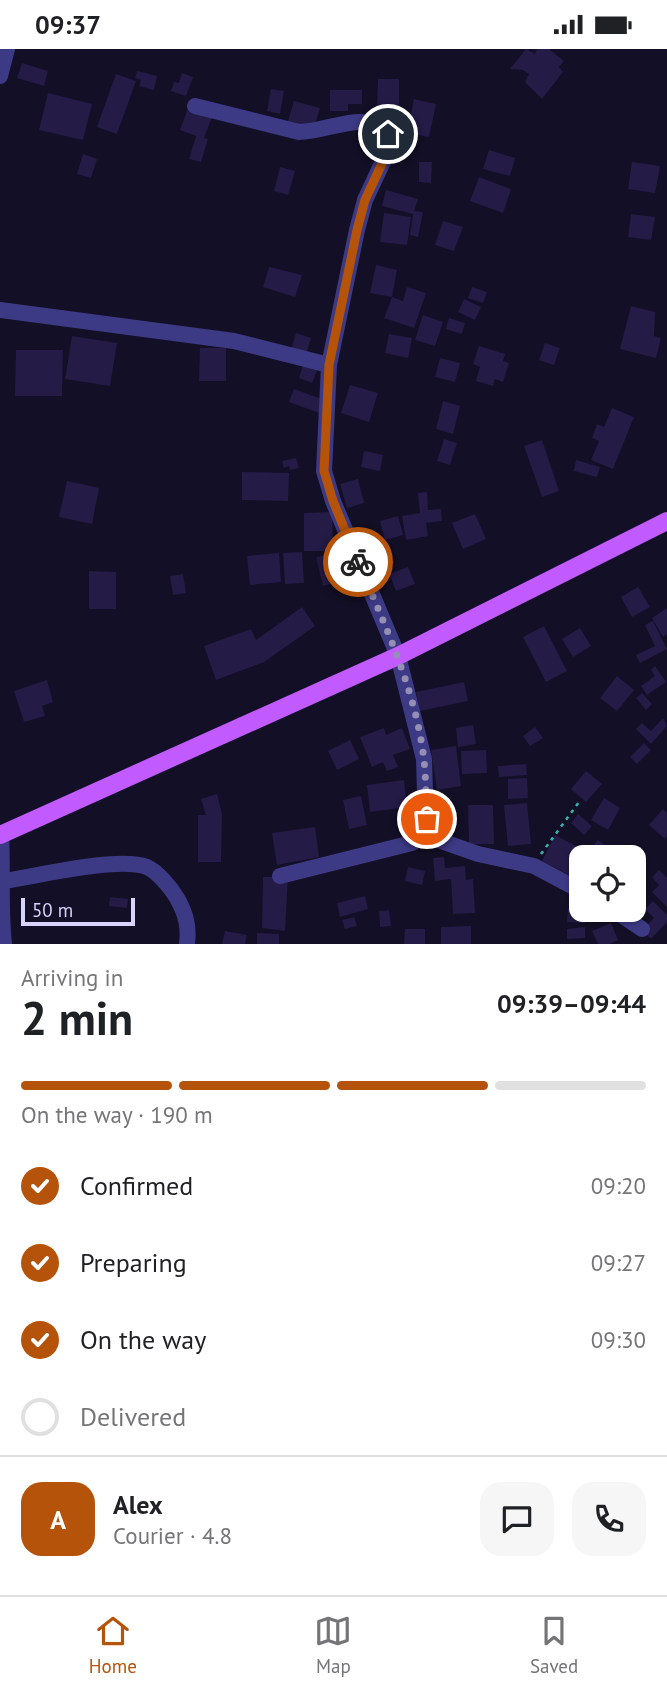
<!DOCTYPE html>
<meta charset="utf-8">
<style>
:root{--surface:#fff;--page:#f6f6f6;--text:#202124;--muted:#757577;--line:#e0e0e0;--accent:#b45309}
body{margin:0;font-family:"PT Sans",sans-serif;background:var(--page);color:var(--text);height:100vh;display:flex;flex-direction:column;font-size:26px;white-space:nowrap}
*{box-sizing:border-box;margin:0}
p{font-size:23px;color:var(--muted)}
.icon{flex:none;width:38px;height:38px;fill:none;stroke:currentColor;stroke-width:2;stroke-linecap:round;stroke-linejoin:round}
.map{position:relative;height:895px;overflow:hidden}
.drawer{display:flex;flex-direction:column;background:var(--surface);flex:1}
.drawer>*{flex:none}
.buttons{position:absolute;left:569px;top:796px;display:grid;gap:14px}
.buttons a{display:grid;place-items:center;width:77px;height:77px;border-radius:14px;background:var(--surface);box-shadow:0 2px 5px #0004;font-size:35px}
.scale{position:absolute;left:21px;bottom:18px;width:114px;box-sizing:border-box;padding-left:7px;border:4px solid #d9d4ff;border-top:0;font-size:19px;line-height:24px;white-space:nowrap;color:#d9d4ff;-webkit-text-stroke:5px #130f26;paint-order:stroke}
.pin{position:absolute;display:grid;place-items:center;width:60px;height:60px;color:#fff;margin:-30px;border:4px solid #fff;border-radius:50%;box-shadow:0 2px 7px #0007}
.courier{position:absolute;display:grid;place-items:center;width:70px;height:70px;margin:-35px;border:5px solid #b45309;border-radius:50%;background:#fff;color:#222;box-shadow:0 2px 9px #0007}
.summary em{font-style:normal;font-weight:800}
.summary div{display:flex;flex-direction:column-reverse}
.summary{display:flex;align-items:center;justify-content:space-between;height:119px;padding:0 21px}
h1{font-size:46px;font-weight:800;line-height:52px}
.bar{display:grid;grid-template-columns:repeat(4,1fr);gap:10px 7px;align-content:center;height:84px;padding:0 21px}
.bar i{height:9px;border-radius:5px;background:var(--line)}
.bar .on{background:var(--accent)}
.bar p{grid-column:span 4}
.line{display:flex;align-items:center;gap:18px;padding:0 21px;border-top:2px solid var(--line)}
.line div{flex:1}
.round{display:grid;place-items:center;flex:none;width:74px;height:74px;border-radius:21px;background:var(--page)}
ol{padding:0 21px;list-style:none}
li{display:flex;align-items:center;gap:21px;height:77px}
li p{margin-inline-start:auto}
li .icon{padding:7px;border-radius:50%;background:var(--accent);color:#fff;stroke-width:4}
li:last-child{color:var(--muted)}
li i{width:38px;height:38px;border:4px solid var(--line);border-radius:50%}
.status{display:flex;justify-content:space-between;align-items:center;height:49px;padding:0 35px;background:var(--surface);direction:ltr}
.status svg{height:19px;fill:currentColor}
.dock{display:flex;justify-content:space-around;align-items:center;height:98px;border-top:2px solid var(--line);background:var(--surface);font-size:19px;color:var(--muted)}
.dock a{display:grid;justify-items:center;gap:4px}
.dock .on{color:var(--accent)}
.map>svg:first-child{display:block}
</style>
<div class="status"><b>09:37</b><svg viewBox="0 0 49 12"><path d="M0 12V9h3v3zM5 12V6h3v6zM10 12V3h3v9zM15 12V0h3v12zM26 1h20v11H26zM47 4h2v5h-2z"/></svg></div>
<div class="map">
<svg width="667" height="895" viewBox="0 0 667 895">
<rect width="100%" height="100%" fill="#130f26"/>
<!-- building -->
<path fill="#241b47" d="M526 0 535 5 537 0H549L564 12 559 18 563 23 542 50 525 33 529 25 523 21 510 20Z
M22 14 48 22 44 37 17 29Z
M137 22 157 27 154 41 139 37 141 31 135 29Z
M182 24 193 28 186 47 171 42 174 33 179 34Z
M116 25 136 32 117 85 97 78Z
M378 30H399V57H377Z
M271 40 284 42 280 65 267 62Z
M330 41H362V55H348V62H330Z
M48 44 92 55 83 91 39 81Z
M414 50 436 55 429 88 407 84Z
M294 52 320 59 313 82 287 75Z
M188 59 212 68 204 89 208 90 201 113 189 110 196 87 180 81Z
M489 101 515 109 510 127 483 120Z
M83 105 97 110 91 129 77 125Z
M419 113H432L431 134 419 133Z
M632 113 660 117 655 144 628 140Z
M280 118 295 122 288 146 274 142Z
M479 128 511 140 503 164 470 152Z
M386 141 418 150 414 162 423 163 418 188 410 186 413 165 382 157Z
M384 164 411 168 407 196 380 193Z
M631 165 655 168 651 191 628 188Z
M443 172 463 178 454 202 435 196Z
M376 216 397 221 392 248 370 244Z
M269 218 302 226 295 248 263 238Z
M407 238 426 244 414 279 384 269 392 248 403 252Z
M472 238 487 243 483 254 468 249Z
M464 250 481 258 475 271 458 263Z
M631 257 655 263 654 287 661 289 656 309 620 300Z
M423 266 443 273 435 297 415 291Z
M449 269 465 274 462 285 446 280Z
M296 284 311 289 305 309 290 304Z
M389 285 412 289 408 309 385 304Z
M72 287 117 294 110 337 65 330Z
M545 294 560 299 554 316 539 311Z
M479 297 505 305 503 312 509 314 503 333 495 330 493 337 476 332 480 318 473 315Z
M200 299H226V332H199Z
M16 301H63L62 347H15Z
M440 309 460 314 455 333 435 328Z
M304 314 318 319 312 334 299 329Z
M350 336 378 344 369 373 341 364Z
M294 340 327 352 322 365 289 353Z
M443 352 460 357 453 385 436 380Z
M612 359 634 368 613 420 591 411 599 392 592 389 597 375 604 378Z
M444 390 457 394 450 416 437 412Z
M542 391 559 442 542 448 524 397Z
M364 402 383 406 380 422 361 418Z
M296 409 299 419 290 421 289 417 284 419 282 412Z
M576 411 600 418 597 428 574 422Z
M242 423 289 424 288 452 242 451Z
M358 430 364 454 347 459 340 435Z
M67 432 99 439 92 475 59 468Z
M427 443 428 461 441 460 442 472 426 474 428 487 406 491 402 467 420 464 418 444Z
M332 463 333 502H304V464Z
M475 465 486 490 463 500 452 474Z
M398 467 403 486 385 491 380 472Z
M302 503 304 534 285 535 283 504Z
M340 503 344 519 350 518 352 530 323 537 316 508Z
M279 504 281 533 250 536 247 507Z
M408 518 415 535 396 542 389 525Z
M89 522 116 523V560H89Z
M183 525 186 544 173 546 170 527Z
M638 538 650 558 632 568 621 548Z
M302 558 315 577 264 613 216 631 204 597 251 580 256 591Z
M667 559V585L663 588 652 569Z
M653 572 667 600 640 614 636 606 655 597 645 576Z
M544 577 567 622 546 633 523 588Z
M580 579 591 597 573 608 562 590Z
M655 617 666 633 647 646 641 637 655 627 651 621Z
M617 627 634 641 617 662 600 649Z
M47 631 53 653 42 657 45 667 24 673 14 642Z
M464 633 468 652 420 662 416 643Z
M642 644 652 655 646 661 636 649Z
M663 669 667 677 651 695 636 680 642 674 651 682Z
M473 676 476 695 458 698 456 679Z
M535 678 543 689 530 697 523 687Z
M384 679 386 686 402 679 410 700 393 706 398 718 387 722 383 713 372 718 360 688Z
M350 691 359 710 337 721 328 702Z
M644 694 651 701 637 715 630 708Z
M456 697 461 737 437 741 431 701Z
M486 701 487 724 462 725 461 702Z
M526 715 527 726 499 728 498 717Z
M586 722 602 735 586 753 571 740Z
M527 729 528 749 508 750V730Z
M404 731 407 758 370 763 367 736Z
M217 745 222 765 221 813H198V766H206L201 750Z
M361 747 367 776 349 780 343 751Z
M604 749 620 759 608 781 591 771Z
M527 754 531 795 508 797 504 756Z
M468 756H493L494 795H469Z
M663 760 667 764V787L665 790 649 776Z
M578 765 592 777 584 786 571 774Z
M315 778 319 808 277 816 272 784Z
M555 786 582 800 569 826 542 812Z
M598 791 611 801 605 808H584Z
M627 797 638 808 634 812V808H616Z
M444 808 445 819 465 817 466 831 473 830 475 864 453 865 451 830 435 832 433 809Z
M408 818 425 822 422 836 405 832Z
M659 821 667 829V858L652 843 659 836 652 828Z
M263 828H288L285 882 262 879Z
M365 847 368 860 340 868 337 854Z
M110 848 128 850 127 859 109 857Z
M653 852 667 866V873L651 890 642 882 654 869 645 860Z
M568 859 586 861 585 874 567 873Z
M389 861 391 877 380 878 379 862Z
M354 868 357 877 345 880 342 871Z
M611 874 618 891 610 895H598L592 882Z
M471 877V895H441V878Z
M585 878V889L567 890V880Z
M405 880H425V895H404Z
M225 882 247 886 245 895H222Z
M257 884 279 885V895H257Z"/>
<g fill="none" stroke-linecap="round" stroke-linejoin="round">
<!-- path -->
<path stroke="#2fb8b0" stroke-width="2.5" stroke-dasharray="3.5 5" stroke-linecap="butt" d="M541 805 579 753"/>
<!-- minor -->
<path stroke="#3d3a85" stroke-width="16" d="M0 27 7 0
M195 57 299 83C330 83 364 59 388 85L386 106 365 151 357 181 329 316 324 422 333 452 398 607 424 710 426 779 424 786 412 794 280 827
M0 261 234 292 329 316
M1 786C3 822 0 859 4 895
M424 786 478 805 534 817 581 842
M4 832C38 827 118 807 147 818 158 823 171 839 177 849 186 865 189 877 187 895
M614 861 642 880"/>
<!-- major -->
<path stroke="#c25bff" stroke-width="18" d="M0 786 398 607 667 472"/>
</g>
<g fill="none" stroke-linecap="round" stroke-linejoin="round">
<!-- done -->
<path stroke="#948fb3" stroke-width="7" stroke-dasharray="0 12.6" d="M358 513C385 576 416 642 424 711 426 730 426 750 427 770"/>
<!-- route -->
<path stroke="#b45309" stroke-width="9" d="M358 513 333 452 324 422 329 316 357 181 365 151 386 106 388 85"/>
</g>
</svg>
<div class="buttons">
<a><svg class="icon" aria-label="locate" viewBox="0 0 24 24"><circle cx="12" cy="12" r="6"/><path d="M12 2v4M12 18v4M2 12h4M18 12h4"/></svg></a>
</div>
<div class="scale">50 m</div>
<div class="pin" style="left:427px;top:770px;background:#ea580c"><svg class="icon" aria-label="bag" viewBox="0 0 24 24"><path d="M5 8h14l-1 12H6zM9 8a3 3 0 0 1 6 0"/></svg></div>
<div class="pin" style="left:388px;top:85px;background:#1f2937"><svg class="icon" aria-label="home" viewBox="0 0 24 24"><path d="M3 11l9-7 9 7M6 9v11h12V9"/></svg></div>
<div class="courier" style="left:358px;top:513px"><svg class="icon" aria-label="bike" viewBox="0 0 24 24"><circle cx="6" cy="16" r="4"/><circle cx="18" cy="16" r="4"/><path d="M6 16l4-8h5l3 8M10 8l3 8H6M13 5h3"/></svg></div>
</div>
<section class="drawer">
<div class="summary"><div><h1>2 min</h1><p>Arriving in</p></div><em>09:39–09:44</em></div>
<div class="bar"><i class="on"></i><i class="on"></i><i class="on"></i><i></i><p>On the way · 190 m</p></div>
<ol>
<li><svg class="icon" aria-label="check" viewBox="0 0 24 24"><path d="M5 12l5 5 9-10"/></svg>Confirmed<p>09:20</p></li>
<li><svg class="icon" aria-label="check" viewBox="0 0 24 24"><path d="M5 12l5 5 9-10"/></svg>Preparing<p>09:27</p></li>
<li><svg class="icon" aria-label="check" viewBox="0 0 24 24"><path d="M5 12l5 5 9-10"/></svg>On the way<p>09:30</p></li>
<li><i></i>Delivered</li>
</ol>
<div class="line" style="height:126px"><b class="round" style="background:var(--accent);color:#fff">A</b><div><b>Alex</b><p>Courier · 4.8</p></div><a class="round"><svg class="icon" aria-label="chat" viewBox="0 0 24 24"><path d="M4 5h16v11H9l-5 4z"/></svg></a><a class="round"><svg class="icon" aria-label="phone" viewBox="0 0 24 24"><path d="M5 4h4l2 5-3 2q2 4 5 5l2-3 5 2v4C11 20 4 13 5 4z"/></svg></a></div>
</section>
<nav class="dock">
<a class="on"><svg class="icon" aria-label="home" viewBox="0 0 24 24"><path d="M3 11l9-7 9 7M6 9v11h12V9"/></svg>Home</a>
<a><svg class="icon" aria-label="map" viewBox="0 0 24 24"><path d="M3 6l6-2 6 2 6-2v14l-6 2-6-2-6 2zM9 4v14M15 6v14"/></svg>Map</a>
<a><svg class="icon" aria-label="saved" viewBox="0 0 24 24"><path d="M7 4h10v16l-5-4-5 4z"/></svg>Saved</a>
</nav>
